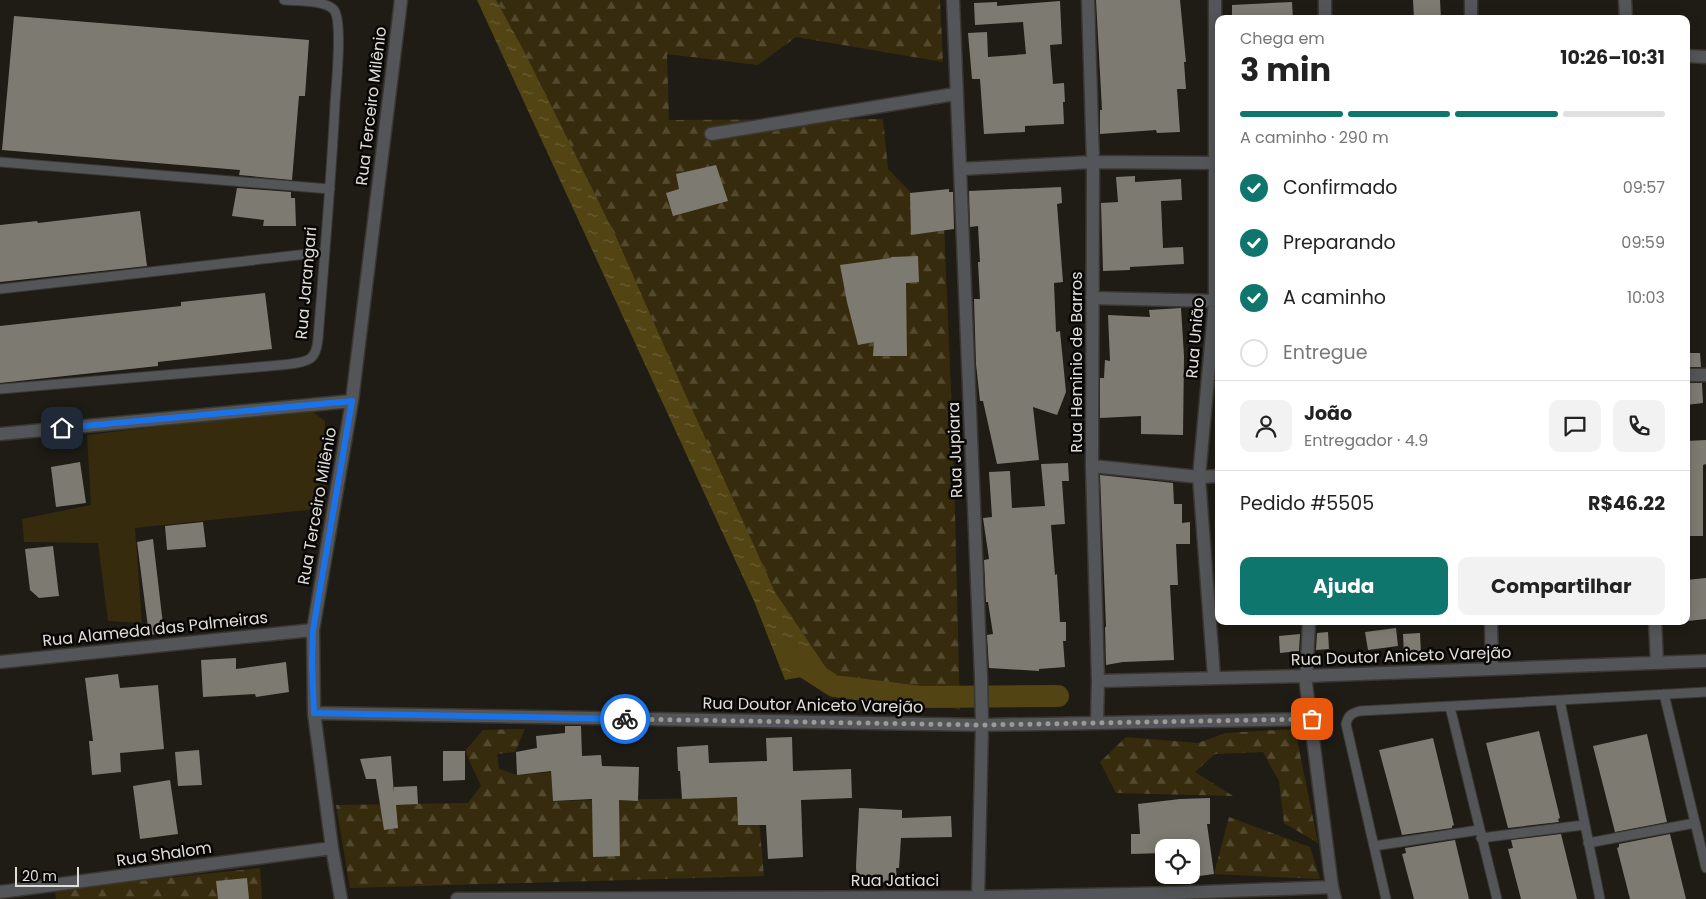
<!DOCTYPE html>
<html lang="pt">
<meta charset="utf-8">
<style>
:root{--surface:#fff;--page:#f2f2f2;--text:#222;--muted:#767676;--line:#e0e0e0;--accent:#0f766e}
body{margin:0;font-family:Poppins,sans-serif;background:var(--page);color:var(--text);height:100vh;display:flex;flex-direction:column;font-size:19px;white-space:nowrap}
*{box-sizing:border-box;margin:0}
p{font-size:16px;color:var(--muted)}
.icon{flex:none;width:28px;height:28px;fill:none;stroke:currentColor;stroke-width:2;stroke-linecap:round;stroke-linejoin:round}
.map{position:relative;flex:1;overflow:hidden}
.drawer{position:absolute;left:1215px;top:15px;width:475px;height:610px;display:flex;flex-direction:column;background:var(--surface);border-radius:10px;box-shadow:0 2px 12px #0003}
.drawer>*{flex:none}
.buttons{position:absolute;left:1155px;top:839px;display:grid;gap:10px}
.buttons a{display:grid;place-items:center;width:45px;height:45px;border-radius:10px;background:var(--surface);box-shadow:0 2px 12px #0003;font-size:25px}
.scale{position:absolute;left:15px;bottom:12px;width:64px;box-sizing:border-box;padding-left:5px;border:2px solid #e0ded9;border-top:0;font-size:14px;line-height:18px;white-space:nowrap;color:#e0ded9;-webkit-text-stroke:4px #080705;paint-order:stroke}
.pin{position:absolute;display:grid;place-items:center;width:42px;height:42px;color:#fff;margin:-21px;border-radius:10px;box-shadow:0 2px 8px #0006}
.courier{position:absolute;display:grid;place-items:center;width:50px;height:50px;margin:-25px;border:4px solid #1a73e8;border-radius:50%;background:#fff;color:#222;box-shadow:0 1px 6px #0007}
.summary em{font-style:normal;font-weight:700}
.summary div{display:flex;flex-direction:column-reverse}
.summary{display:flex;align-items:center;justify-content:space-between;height:85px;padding:0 25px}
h1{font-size:32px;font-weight:700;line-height:38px}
.bar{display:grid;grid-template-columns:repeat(4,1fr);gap:8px 5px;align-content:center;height:60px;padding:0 25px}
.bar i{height:6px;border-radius:4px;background:var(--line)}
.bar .selected{background:var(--accent)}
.bar p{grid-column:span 4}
.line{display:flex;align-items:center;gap:12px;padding:0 25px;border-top:1px solid var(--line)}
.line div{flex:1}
.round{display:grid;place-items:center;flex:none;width:52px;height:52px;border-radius:10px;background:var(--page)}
ol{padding:0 25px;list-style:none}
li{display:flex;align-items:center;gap:15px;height:55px}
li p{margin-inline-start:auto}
li .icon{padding:5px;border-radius:50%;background:var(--accent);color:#fff;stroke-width:4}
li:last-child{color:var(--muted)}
li i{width:28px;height:28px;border:2px solid var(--line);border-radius:50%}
.cta{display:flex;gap:10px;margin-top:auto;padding:10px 25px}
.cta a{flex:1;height:58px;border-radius:10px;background:var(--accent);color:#fff;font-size:20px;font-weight:700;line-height:58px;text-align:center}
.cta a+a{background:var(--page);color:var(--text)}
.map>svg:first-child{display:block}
</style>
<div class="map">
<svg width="1706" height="899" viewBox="0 0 1706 899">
<defs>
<pattern id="forest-firs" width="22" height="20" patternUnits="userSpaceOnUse" patternTransform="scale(1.25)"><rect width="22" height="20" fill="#362c0d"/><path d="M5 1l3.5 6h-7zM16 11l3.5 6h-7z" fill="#534a30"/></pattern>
<pattern id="water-ripples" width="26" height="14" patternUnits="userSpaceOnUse" patternTransform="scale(1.25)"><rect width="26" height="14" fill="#524413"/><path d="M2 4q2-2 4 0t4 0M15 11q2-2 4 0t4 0" fill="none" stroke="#6b5f35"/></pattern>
</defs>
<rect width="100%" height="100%" fill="#1e1c15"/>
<!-- grass -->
<path fill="#362c0d" d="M309 409 325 421 326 508 135 528 142 623 108 621 98 543 24 542 22 519 91 505 87 435Z"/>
<!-- forest -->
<path fill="url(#forest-firs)" d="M496 0H940L943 62 796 37 758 65 667 54 669 120 883 119 888 169 944 226 953 438 960 710 829 672 775 592 524 51Z
M525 729 515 752 497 754 499 769 517 775 551 772 553 801 757 797 764 876 350 888 336 805 468 803 481 786 465 751 483 730Z
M1295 729 1318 843 1284 823 1279 781 1263 752 1215 754 1195 772 1233 796 1116 793 1100 762 1126 737 1198 743 1225 733Z
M1229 817 1310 847 1320 879 1214 874Z
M260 868 262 899H56L55 890Z"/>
<!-- water -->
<path fill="url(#water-ripples)" d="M477 0H496L524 51 617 239 683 389 775 592 829 672 785 680 754 601Z"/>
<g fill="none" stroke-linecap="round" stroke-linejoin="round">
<!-- canal -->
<path stroke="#524413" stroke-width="22" d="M792 657 795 661 834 686 920 697 1058 696"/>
</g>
<!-- building -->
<path fill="#7d7b71" d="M1096 0H1180L1186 62H1184L1186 89H1177L1180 132 1157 133 1156 130 1100 134V110H1102Z
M1413 0H1440L1441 19H1414Z
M1060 1 1062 44 1050 45 1053 84 1064 83 1065 102H1063L1064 124 1025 126V132L984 134 980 79H972L968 33 987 32 988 57 1026 54 1023 22 975 25 974 3 997 2V6Z
M1292 2 1293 19H1232V5Z
M14 16 309 40 305 96H299L292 180 239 175 240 170 2 150Z
M716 165 728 201 673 216 666 193 679 189 676 174Z
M1135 176V182L1181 179 1182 200 1161 201 1163 248 1183 247 1184 264 1130 267V270L1103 271 1101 203 1118 202 1116 177Z
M1061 187 1062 203 1057 204 1063 282 1054 283 1056 332 1060 331 1066 392 1057 415 1033 407 1039 460 997 464 983 401H980L976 364 974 299H980L978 262H980L978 226 970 227 969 191Z
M237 188 291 192V198H295L296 226H263L264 220 232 216Z
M949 189V192H953L954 229 911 235 910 193Z
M140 211 147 266 0 282V225L37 221 38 223Z
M918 256 919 282 906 283 907 356H873L874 342 858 345 847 302 840 265 891 258V257Z
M265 293 272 349 158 362V366L0 383V326L181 306V302Z
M1181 308 1184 356 1183 435 1141 434V416L1100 418V378H1104L1105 360 1110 361 1108 315 1150 317 1149 310Z
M1686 353H1700L1701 367H1686Z
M1686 383H1702L1703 403 1686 405Z
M1706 440V464L1703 465V536H1686V441Z
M80 462 86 503 56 507 51 467Z
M1068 463 1069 481H1062L1065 524 1051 525 1055 575 1057 574 1060 622H1066V641H1063L1065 667 1039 669V671L989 668 987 635 993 634 988 602H986L984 560 989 559 983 518 992 517 989 472 1010 471 1012 508 1045 506 1041 464Z
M1100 475 1173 483 1174 504H1182V523L1190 522V544H1176L1178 585H1170L1174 660 1123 662 1106 665 1105 627H1106Z
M203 522 206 547 167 550 165 526Z
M153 539 164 633 149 635 137 542Z
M53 546 59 596 39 598 30 590 25 549Z
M1706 578V619L1688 621 1686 580Z
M1396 628 1398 646 1368 650 1365 632Z
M1328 632 1329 649 1316 650 1317 633Z
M1420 633 1421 654 1404 655 1403 634Z
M1300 634 1299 651 1280 653 1279 636Z
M236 658V669L286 662 289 692 256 697 255 694 203 697 201 660Z
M118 674 120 688 158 685 164 749 120 753 121 772 92 775 89 741H93L85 678Z
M565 726H581L582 756 601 755 602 766 639 767 638 801 619 800 620 856 593 857 592 799 553 801 551 771 517 775 516 752 537 748 536 736 565 733Z
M1539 731 1560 818 1558 819 1559 822 1508 828 1486 743Z
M1647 734 1667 822 1615 832 1593 746Z
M792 737 793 771 851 769 852 798 801 800 803 857 768 859 766 825H738L737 797 682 799 680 771H678L677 747 708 745 709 763 767 761 766 738Z
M1433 738 1454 825 1452 826V828L1402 835 1379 750Z
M199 750 202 785 178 786 175 752Z
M443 751H465V780L443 781Z
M391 756 394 793V787L417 786 418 804 396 805 398 828 384 830 376 779H366L360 759Z
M170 780 178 834 140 839 133 786Z
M1210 798V824H1207L1214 874 1170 880 1169 875H1191V848H1164V853L1131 854V834H1140L1138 804 1180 799Z
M859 808 902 810V818L951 816 952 837 901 838 899 868H896L897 882 857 883 856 866Z
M1561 834 1577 899H1521L1508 849 1513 848 1511 840Z
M1670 834 1686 899H1630L1617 848 1619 847V844Z
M1455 840 1469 899H1414L1402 854 1406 853 1405 848Z
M247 878 249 899H218L216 881Z"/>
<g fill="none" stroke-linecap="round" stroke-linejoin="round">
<defs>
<path id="lane" d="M0 162 330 189
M0 289 325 252
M0 389 270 366C280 365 306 364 312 357 317 352 317 345 318 339 324 261 331 183 335 104 336 87 343 22 334 10 325 0 298 1 284 0
M1664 694 1706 868
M1560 701 1600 899
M1450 707 1497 899
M1481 838 1584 825
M1588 843 1695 823
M1374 846 1479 830
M1386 899 1346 724C1348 715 1352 713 1360 711L1706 692"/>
<path id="street" d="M953 0 981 677 982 725 978 899
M1088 0 1093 162 1092 466 1098 681 1097 723
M1471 0V19
M1625 0 1626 19
M1325 19V0
M1686 56 1706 57
M711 134 955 94
M960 169 1093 162 1219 163
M1092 298 1219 301
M1686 375H1706
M0 434 352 401
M1092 466 1199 477 1219 476
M1309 621 1306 684 1332 887 1335 899
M1491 621 1492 669
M1655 621 1657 663
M0 662 313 630
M1214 677 1199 477 1215 301V0
M1098 681 1306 676 1706 661
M314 713 982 725 1312 719
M0 892 332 848
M341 899 332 848 314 713 313 630 352 401 401 0
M457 899 978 897 1177 893 1332 887"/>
</defs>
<!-- lane casing -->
<use href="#lane" stroke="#393730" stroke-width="11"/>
<!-- street casing -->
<use href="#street" stroke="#393730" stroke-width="15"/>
<!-- lane -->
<use href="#lane" stroke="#535558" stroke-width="9"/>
<!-- street -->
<use href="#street" stroke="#535558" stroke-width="12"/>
</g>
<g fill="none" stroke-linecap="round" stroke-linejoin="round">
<!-- done -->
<path stroke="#9c9a94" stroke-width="5" stroke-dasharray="0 9" d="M625 719 982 725 1312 719"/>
<!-- route -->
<path stroke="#1a73e8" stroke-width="6" d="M62 428 352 401 313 630 312 662 314 713 625 719"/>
</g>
<g text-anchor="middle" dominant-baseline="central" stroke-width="5" stroke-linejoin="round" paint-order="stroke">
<!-- street labels -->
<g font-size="16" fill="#e0ded9" stroke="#080705">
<text transform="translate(371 106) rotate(-83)">Rua Terceiro Milênio</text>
<text transform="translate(306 283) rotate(-85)">Rua Jarangari</text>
<text transform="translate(1195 338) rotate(-85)">Rua União</text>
<text transform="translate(1076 362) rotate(-90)">Rua Heminio de Barros</text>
<text transform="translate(955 450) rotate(-92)">Rua Jupiara</text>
<text transform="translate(317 506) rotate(-80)">Rua Terceiro Milênio</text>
<text transform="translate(155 629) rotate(-6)">Rua Alameda das Palmeiras</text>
<text transform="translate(1401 656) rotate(-2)">Rua Doutor Aniceto Varejão</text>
<text transform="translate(813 705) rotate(1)">Rua Doutor Aniceto Varejão</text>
<text transform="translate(164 854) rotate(-8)">Rua Shalom</text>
<text x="895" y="880">Rua Jatiaci</text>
</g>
</g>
</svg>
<div class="buttons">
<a><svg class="icon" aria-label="locate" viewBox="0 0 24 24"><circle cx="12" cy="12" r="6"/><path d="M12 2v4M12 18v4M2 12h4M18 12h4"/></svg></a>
</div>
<div class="scale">20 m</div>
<div class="pin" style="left:1312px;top:719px;background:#ea580c"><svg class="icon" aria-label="bag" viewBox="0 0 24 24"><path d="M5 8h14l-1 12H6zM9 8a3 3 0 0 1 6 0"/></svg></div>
<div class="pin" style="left:62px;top:428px;background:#1f2937"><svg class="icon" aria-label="home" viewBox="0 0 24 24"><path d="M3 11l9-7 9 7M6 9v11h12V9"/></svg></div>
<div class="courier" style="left:625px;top:719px"><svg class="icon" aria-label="bike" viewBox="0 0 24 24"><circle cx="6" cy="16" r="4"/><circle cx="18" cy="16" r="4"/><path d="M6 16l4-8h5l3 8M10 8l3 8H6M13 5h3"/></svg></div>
<section class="drawer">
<div class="summary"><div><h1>3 min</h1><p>Chega em</p></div><em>10:26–10:31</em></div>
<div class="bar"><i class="selected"></i><i class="selected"></i><i class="selected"></i><i></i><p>A caminho · 290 m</p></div>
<ol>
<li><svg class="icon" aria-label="check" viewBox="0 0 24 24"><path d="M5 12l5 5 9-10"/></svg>Confirmado<p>09:57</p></li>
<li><svg class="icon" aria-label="check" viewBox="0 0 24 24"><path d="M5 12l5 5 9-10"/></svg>Preparando<p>09:59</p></li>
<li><svg class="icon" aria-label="check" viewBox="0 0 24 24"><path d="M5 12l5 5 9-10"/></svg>A caminho<p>10:03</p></li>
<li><i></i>Entregue</li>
</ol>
<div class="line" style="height:90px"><a class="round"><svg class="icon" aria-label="person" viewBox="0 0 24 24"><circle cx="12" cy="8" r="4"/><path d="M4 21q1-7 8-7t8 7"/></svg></a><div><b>João</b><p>Entregador · 4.9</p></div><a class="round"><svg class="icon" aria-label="chat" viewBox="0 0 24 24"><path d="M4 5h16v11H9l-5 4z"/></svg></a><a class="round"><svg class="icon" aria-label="phone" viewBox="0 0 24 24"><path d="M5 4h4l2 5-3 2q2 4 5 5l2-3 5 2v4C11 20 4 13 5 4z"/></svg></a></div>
<div class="line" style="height:65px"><div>Pedido #5505</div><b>R$46.22</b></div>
<div class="cta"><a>Ajuda</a><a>Compartilhar</a></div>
</section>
</div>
